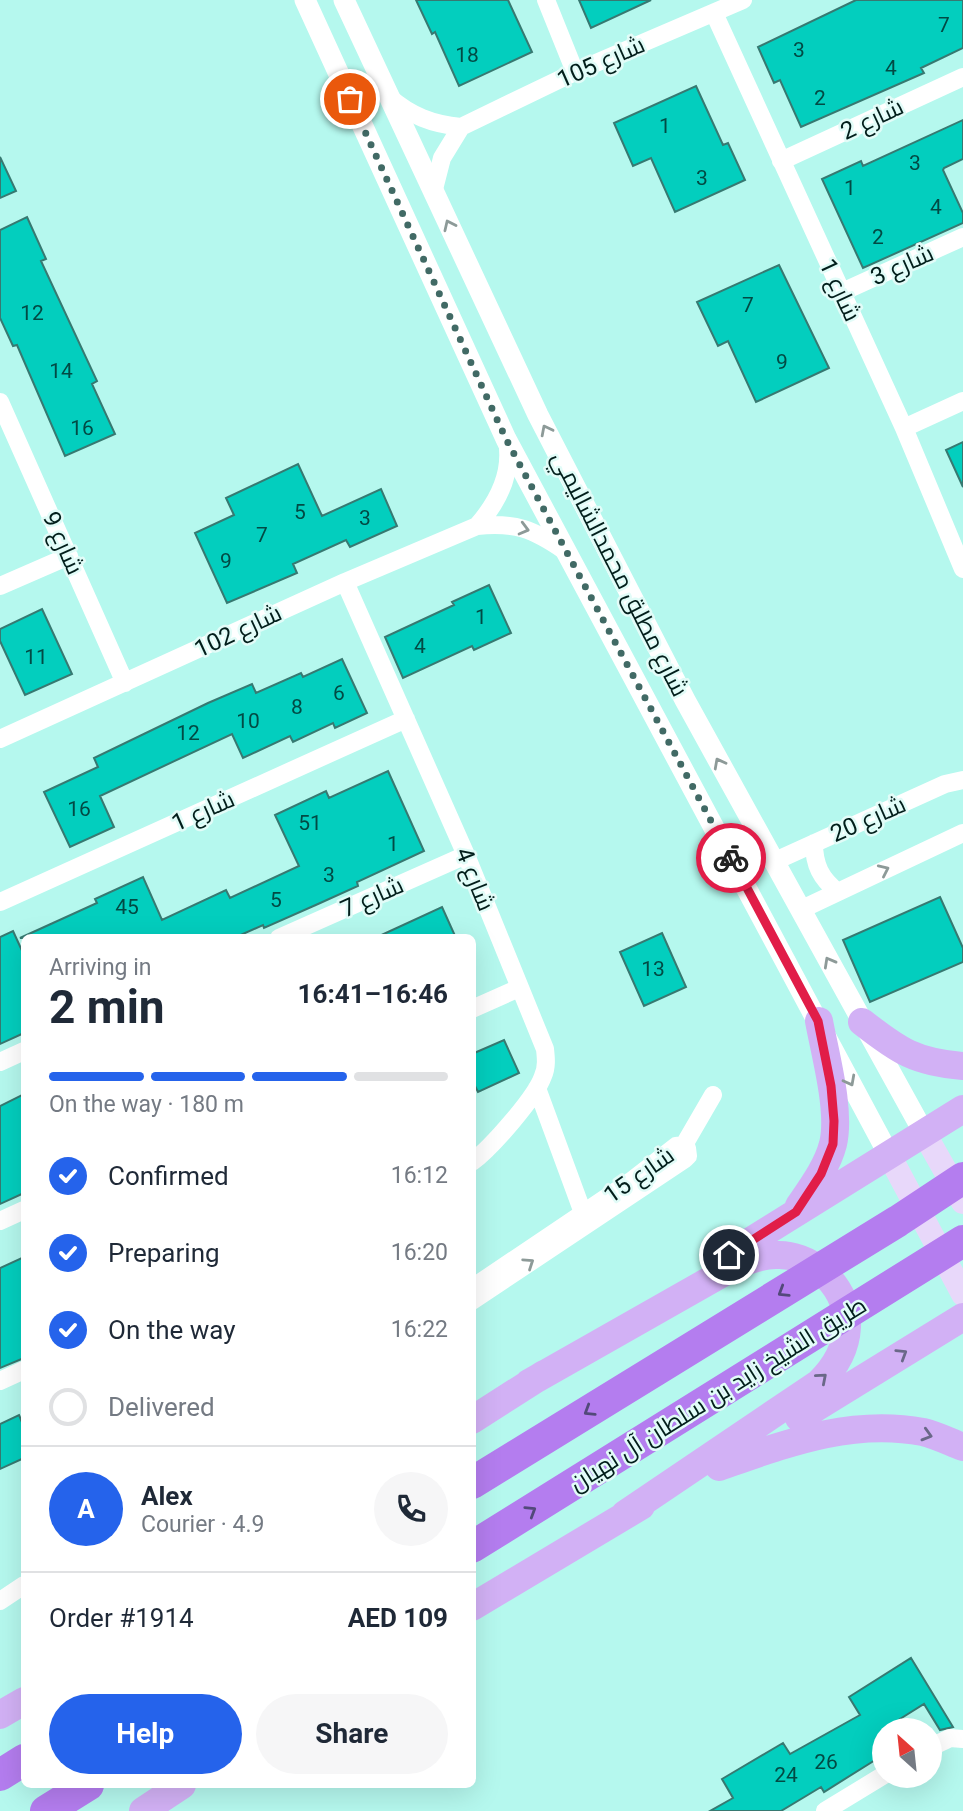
<!DOCTYPE html>
<meta charset="utf-8">
<style>
:root{--surface:#fff;--page:#f6f6f7;--text:#1f2937;--muted:#747a83;--line:#e0e1e3;--accent:#2563eb}
body{margin:0;font-family:Roboto,Cairo,sans-serif;background:var(--page);color:var(--text);height:100vh;display:flex;flex-direction:column;font-size:26px;white-space:nowrap}
*{box-sizing:border-box;margin:0}
p{font-size:23px;color:var(--muted)}
.icon{flex:none;width:38px;height:38px;fill:none;stroke:currentColor;stroke-width:2;stroke-linecap:round;stroke-linejoin:round}
.map{position:relative;flex:1;overflow:hidden}
.panel{position:absolute;left:21px;top:934px;width:455px;height:854px;display:flex;flex-direction:column;background:var(--surface);border-radius:10px;box-shadow:0 7px 28px #0002}
.panel>*{flex:none}
.needle{width:46px;rotate:333deg}
.fabs{position:absolute;left:872px;top:1718px;display:grid;gap:14px}
.fabs a{display:grid;place-items:center;width:70px;height:70px;border-radius:50%;background:var(--surface);box-shadow:0 7px 28px #0002;font-size:35px}
.pin{position:absolute;display:grid;place-items:center;width:60px;height:60px;color:#fff;margin:-30px;border:4px solid #fff;border-radius:50%;box-shadow:0 2px 7px #0007}
.courier{position:absolute;display:grid;place-items:center;width:70px;height:70px;margin:-35px;border:5px solid #e11d48;border-radius:50%;background:#fff;color:#222;box-shadow:0 2px 9px #0007}
.summary em{font-style:normal;font-weight:700}
.summary div{display:flex;flex-direction:column-reverse}
.summary{display:flex;align-items:center;justify-content:space-between;height:119px;padding:0 28px}
h1{font-size:46px;font-weight:700;line-height:52px}
.bar{display:grid;grid-template-columns:repeat(4,1fr);gap:10px 7px;align-content:center;height:84px;padding:0 28px}
.bar i{height:9px;border-radius:5px;background:var(--line)}
.bar .on{background:var(--accent)}
.bar p{grid-column:span 4}
.line{display:flex;align-items:center;gap:18px;padding:0 28px;border-top:2px solid var(--line)}
.line div{flex:1}
.round{display:grid;place-items:center;flex:none;width:74px;height:74px;border-radius:37px;background:var(--page)}
ol{padding:0 28px;list-style:none}
li{display:flex;align-items:center;gap:21px;height:77px}
li p{margin-inline-start:auto}
li .icon{padding:7px;border-radius:50%;background:var(--accent);color:#fff;stroke-width:4}
li:last-child{color:var(--muted)}
li i{width:38px;height:38px;border:4px solid var(--line);border-radius:50%}
.action{display:flex;gap:14px;margin-top:auto;padding:14px 28px}
.action a{flex:1;height:80px;border-radius:42px;background:var(--accent);color:#fff;font-size:28px;font-weight:700;line-height:80px;text-align:center}
.action a+a{background:var(--page);color:var(--text)}
.map>svg:first-child{display:block}
</style>
<div class="map">
<svg width="963" height="1811" viewBox="0 0 963 1811">
<rect width="100%" height="100%" fill="#b5f8ee"/>
<!-- building -->
<path fill="#03cebe" stroke="#377971" stroke-width="2" d="M416 0H508L532 52 459 86 435 32 432 34Z
M579 0H651L591 28Z
M856 0H963V48L921 68 924 73 801 127 780 80 774 83 758 47Z
M696 86 723 145 728 143 745 180 675 212 651 158 633 166 614 123Z
M963 120V159L944 168 943 170 963 213V223L863 268 822 179 861 161 863 166Z
M0 157 16 191 0 198Z
M27 217 46 259 41 261 97 381 92 384 115 434 65 456 17 345 13 346 0 318V230Z
M779 265 829 368 756 402 728 341 718 346 697 302Z
M963 442V487L946 450Z
M298 464 322 516 381 489 397 526 350 547 346 540 293 564 297 573 227 603 195 533 234 515 226 498Z
M489 585 511 633 474 650 472 646 403 678 385 637 454 605 452 602Z
M42 609 72 674 25 695 0 641V629Z
M342 659 367 713 335 728 333 723 293 742 290 736 243 758 232 734 100 796 114 827 70 847 44 792 98 767 94 758 208 703 252 684 256 693 301 673 303 677Z
M388 771 424 851 357 882 358 886 318 904 264 928 263 925 234 938H20L97 903 95 899 143 877 162 920 226 890 230 898 299 866 275 815 326 791 329 798Z
M940 897 963 948V962L870 1002 843 940Z
M442 907 456 938H375Z
M13 931 24 955V1033L0 1044V937Z
M662 933 686 987 644 1006 620 952Z
M504 1040 519 1073 478 1092 472 1080V1054Z
M24 1094V1193L0 1204V1106Z
M24 1257V1358L0 1368V1268Z
M19 1415 24 1427V1458L0 1469V1424Z
M911 1658 953 1727 940 1730 924 1704 900 1719 907 1731H884V1746L876 1750 880 1757 824 1792 821 1787 781 1811H710L733 1798 722 1779 783 1743 790 1754 860 1715 849 1697Z"/>
<g fill="none" stroke-linecap="round" stroke-linejoin="round">
<!-- minor -->
<path stroke="#fff" stroke-width="18" d="M546 0 575 72
M714 13 904 428 963 569
M389 97C411 116 432 124 461 127
M781 161 963 77
M433 193 442 158 461 127 575 72 743 0
M840 293 963 237
M0 402 125 683
M904 428 963 401
M477 526C498 502 513 474 507 441
M345 582 466 855 545 1049C546 1058 547 1067 543 1076 536 1097 491 1148 472 1162
M0 586 69 556
M0 739 345 582 477 526C515 522 533 529 565 551
M814 843C814 865 821 879 838 892
M773 862 945 784 963 780
M0 902 406 719
M800 910 963 833
M279 938 466 855
M472 1009 519 988
M0 1062 24 1051
M537 1088 583 1213
M684 1145 713 1095
M0 1221 24 1210
M472 1288 631 1181 676 1146 684 1145 687 1148 688 1156 685 1159 472 1301
M0 1381 24 1370
M0 1601 24 1585
M929 1748 950 1738 963 1739
M825 1811 884 1775"/>
<!-- tertiary -->
<path stroke="#fff" stroke-width="21" d="M305 0 506 439 889 1155
M344 0 538 415 685 700 924 1133"/>
<!-- secondary -->
<path stroke="#e8d8fa" stroke-width="24" d="M924 1133 963 1202
M889 1155 963 1294"/>
<!-- primary -->
<path stroke="#d2b1f5" stroke-width="28" d="M862 1022C899 1051 915 1062 963 1066
M799 1206C812 1187 827 1167 833 1144 841 1111 825 1054 819 1021
M722 1259 963 1109
M529 1383 735 1266C748 1260 762 1255 776 1255 792 1254 809 1261 821 1271 859 1304 853 1350 819 1383L625 1514
M799 1418 963 1317
M472 1420 544 1374
M719 1467C785 1444 851 1418 923 1432 936 1435 950 1442 963 1447
M472 1607 641 1506
M0 1715 24 1701
M143 1811 182 1785"/>
<!-- motorway -->
<path stroke="#b47def" stroke-width="32" d="M472 1483 898 1221 963 1178
M472 1547 963 1241
M0 1775 24 1760
M46 1811 88 1785"/>
</g>
<!-- one-way arrows -->
<defs><path id="oneway-chevron" d="M-2-3.5L2.5 0L-2 3.5" fill="none" stroke-width="1.6" stroke-linecap="round" stroke-linejoin="round" transform="scale(1.75)"/></defs>
<g stroke="#8d9a98">
<use href="#oneway-chevron" transform="translate(449 225) rotate(-115)"/>
<use href="#oneway-chevron" transform="translate(546 430) rotate(-117)"/>
<use href="#oneway-chevron" transform="translate(524 529) rotate(15)"/>
<use href="#oneway-chevron" transform="translate(719 763) rotate(-118)"/>
<use href="#oneway-chevron" transform="translate(884 870) rotate(-25)"/>
<use href="#oneway-chevron" transform="translate(829 962) rotate(-119)"/>
<use href="#oneway-chevron" transform="translate(850 1081) rotate(62)"/>
<use href="#oneway-chevron" transform="translate(529 1263) rotate(-34)"/>
</g>
<g stroke="#52497a">
<use href="#oneway-chevron" transform="translate(783 1292) rotate(148)"/>
<use href="#oneway-chevron" transform="translate(589 1411) rotate(148)"/>
<use href="#oneway-chevron" transform="translate(531 1511) rotate(-32)"/>
</g>
<g stroke="#6a6888">
<use href="#oneway-chevron" transform="translate(902 1354) rotate(-32)"/>
<use href="#oneway-chevron" transform="translate(822 1378) rotate(-41)"/>
<use href="#oneway-chevron" transform="translate(927 1435) rotate(16)"/>
</g>
<g fill="none" stroke-linecap="round" stroke-linejoin="round">
<!-- done -->
<path stroke="#416a65" stroke-width="7" stroke-dasharray="0 12.6" d="M350 99 506 439 731 858"/>
<!-- route -->
<path stroke="#e11d48" stroke-width="9" d="M729 1255 796 1212 821 1174 833 1144 834 1121 831 1086 818 1021 731 858"/>
</g>
<g text-anchor="middle" dominant-baseline="central" stroke-width="5" stroke-linejoin="round" paint-order="stroke">
<!-- number labels -->
<g font-size="21" fill="#024a44">
<text x="944" y="25">7</text>
<text x="799" y="50">3</text>
<text x="467" y="55">18</text>
<text x="891" y="68">4</text>
<text x="820" y="98">2</text>
<text x="665" y="126">1</text>
<text x="915" y="163">3</text>
<text x="702" y="178">3</text>
<text x="850" y="188">1</text>
<text x="936" y="207">4</text>
<text x="878" y="237">2</text>
<text x="748" y="305">7</text>
<text x="32" y="313">12</text>
<text x="782" y="362">9</text>
<text x="61" y="371">14</text>
<text x="82" y="428">16</text>
<text x="300" y="512">5</text>
<text x="365" y="518">3</text>
<text x="262" y="535">7</text>
<text x="226" y="561">9</text>
<text x="481" y="617">1</text>
<text x="420" y="646">4</text>
<text x="36" y="657">11</text>
<text x="339" y="693">6</text>
<text x="297" y="707">8</text>
<text x="248" y="721">10</text>
<text x="188" y="733">12</text>
<text x="79" y="809">16</text>
<text x="310" y="823">51</text>
<text x="393" y="844">1</text>
<text x="329" y="875">3</text>
<text x="276" y="900">5</text>
<text x="127" y="907">45</text>
<text x="653" y="969">13</text>
<text x="826" y="1762">26</text>
<text x="786" y="1775">24</text>
</g>
<!-- street labels -->
<g font-size="24" fill="#021e1b" stroke="#e2fcf8">
<text transform="translate(601 62) rotate(-24)">شارع 105</text>
<text transform="translate(872 119) rotate(-25)">شارع 2</text>
<text transform="translate(902 265) rotate(-24)">شارع 3</text>
<text transform="translate(840 290) rotate(65)">شارع 1</text>
<text transform="translate(63 543) rotate(66)">شارع 9</text>
<text transform="translate(620 574) rotate(63)">شارع مطلق محمدالشاليمي</text>
<text transform="translate(238 631) rotate(-25)">شارع 102</text>
<text transform="translate(203 811) rotate(-24)">شارع 1</text>
<text transform="translate(868 819) rotate(-24)">شارع 20</text>
<text transform="translate(475 879) rotate(68)">شارع 4</text>
<text transform="translate(372 897) rotate(-24)">شارع 7</text>
<text transform="translate(639 1175) rotate(-35)">شارع 15</text>
<text transform="translate(718 1394) rotate(-32)">طريق الشيخ زايد بن سلطان آل نهيان</text>
</g>
</g>
</svg>
<div class="fabs">
<a><svg class="needle" viewBox="-14 -14 28 28"><path d="M0-13l5 13h-10z" fill="#e53935"/><path d="M0 13l5-13h-10z" fill="#747a83"/></svg></a>
</div>
<div class="pin" style="left:350px;top:99px;background:#ea580c"><svg class="icon" aria-label="bag" viewBox="0 0 24 24"><path d="M5 8h14l-1 12H6zM9 8a3 3 0 0 1 6 0"/></svg></div>
<div class="pin" style="left:729px;top:1255px;background:#1f2937"><svg class="icon" aria-label="home" viewBox="0 0 24 24"><path d="M3 11l9-7 9 7M6 9v11h12V9"/></svg></div>
<div class="courier" style="left:731px;top:858px"><svg class="icon" aria-label="bike" viewBox="0 0 24 24"><circle cx="6" cy="16" r="4"/><circle cx="18" cy="16" r="4"/><path d="M6 16l4-8h5l3 8M10 8l3 8H6M13 5h3"/></svg></div>
<section class="panel">
<div class="summary"><div><h1>2 min</h1><p>Arriving in</p></div><em>16:41–16:46</em></div>
<div class="bar"><i class="on"></i><i class="on"></i><i class="on"></i><i></i><p>On the way · 180 m</p></div>
<ol>
<li><svg class="icon" aria-label="check" viewBox="0 0 24 24"><path d="M5 12l5 5 9-10"/></svg>Confirmed<p>16:12</p></li>
<li><svg class="icon" aria-label="check" viewBox="0 0 24 24"><path d="M5 12l5 5 9-10"/></svg>Preparing<p>16:20</p></li>
<li><svg class="icon" aria-label="check" viewBox="0 0 24 24"><path d="M5 12l5 5 9-10"/></svg>On the way<p>16:22</p></li>
<li><i></i>Delivered</li>
</ol>
<div class="line" style="height:126px"><b class="round" style="background:var(--accent);color:#fff">A</b><div><b>Alex</b><p>Courier · 4.9</p></div><a class="round"><svg class="icon" aria-label="phone" viewBox="0 0 24 24"><path d="M5 4h4l2 5-3 2q2 4 5 5l2-3 5 2v4C11 20 4 13 5 4z"/></svg></a></div>
<div class="line" style="height:91px"><div>Order #1914</div><b>AED 109</b></div>
<div class="action"><a>Help</a><a>Share</a></div>
</section>
</div>
